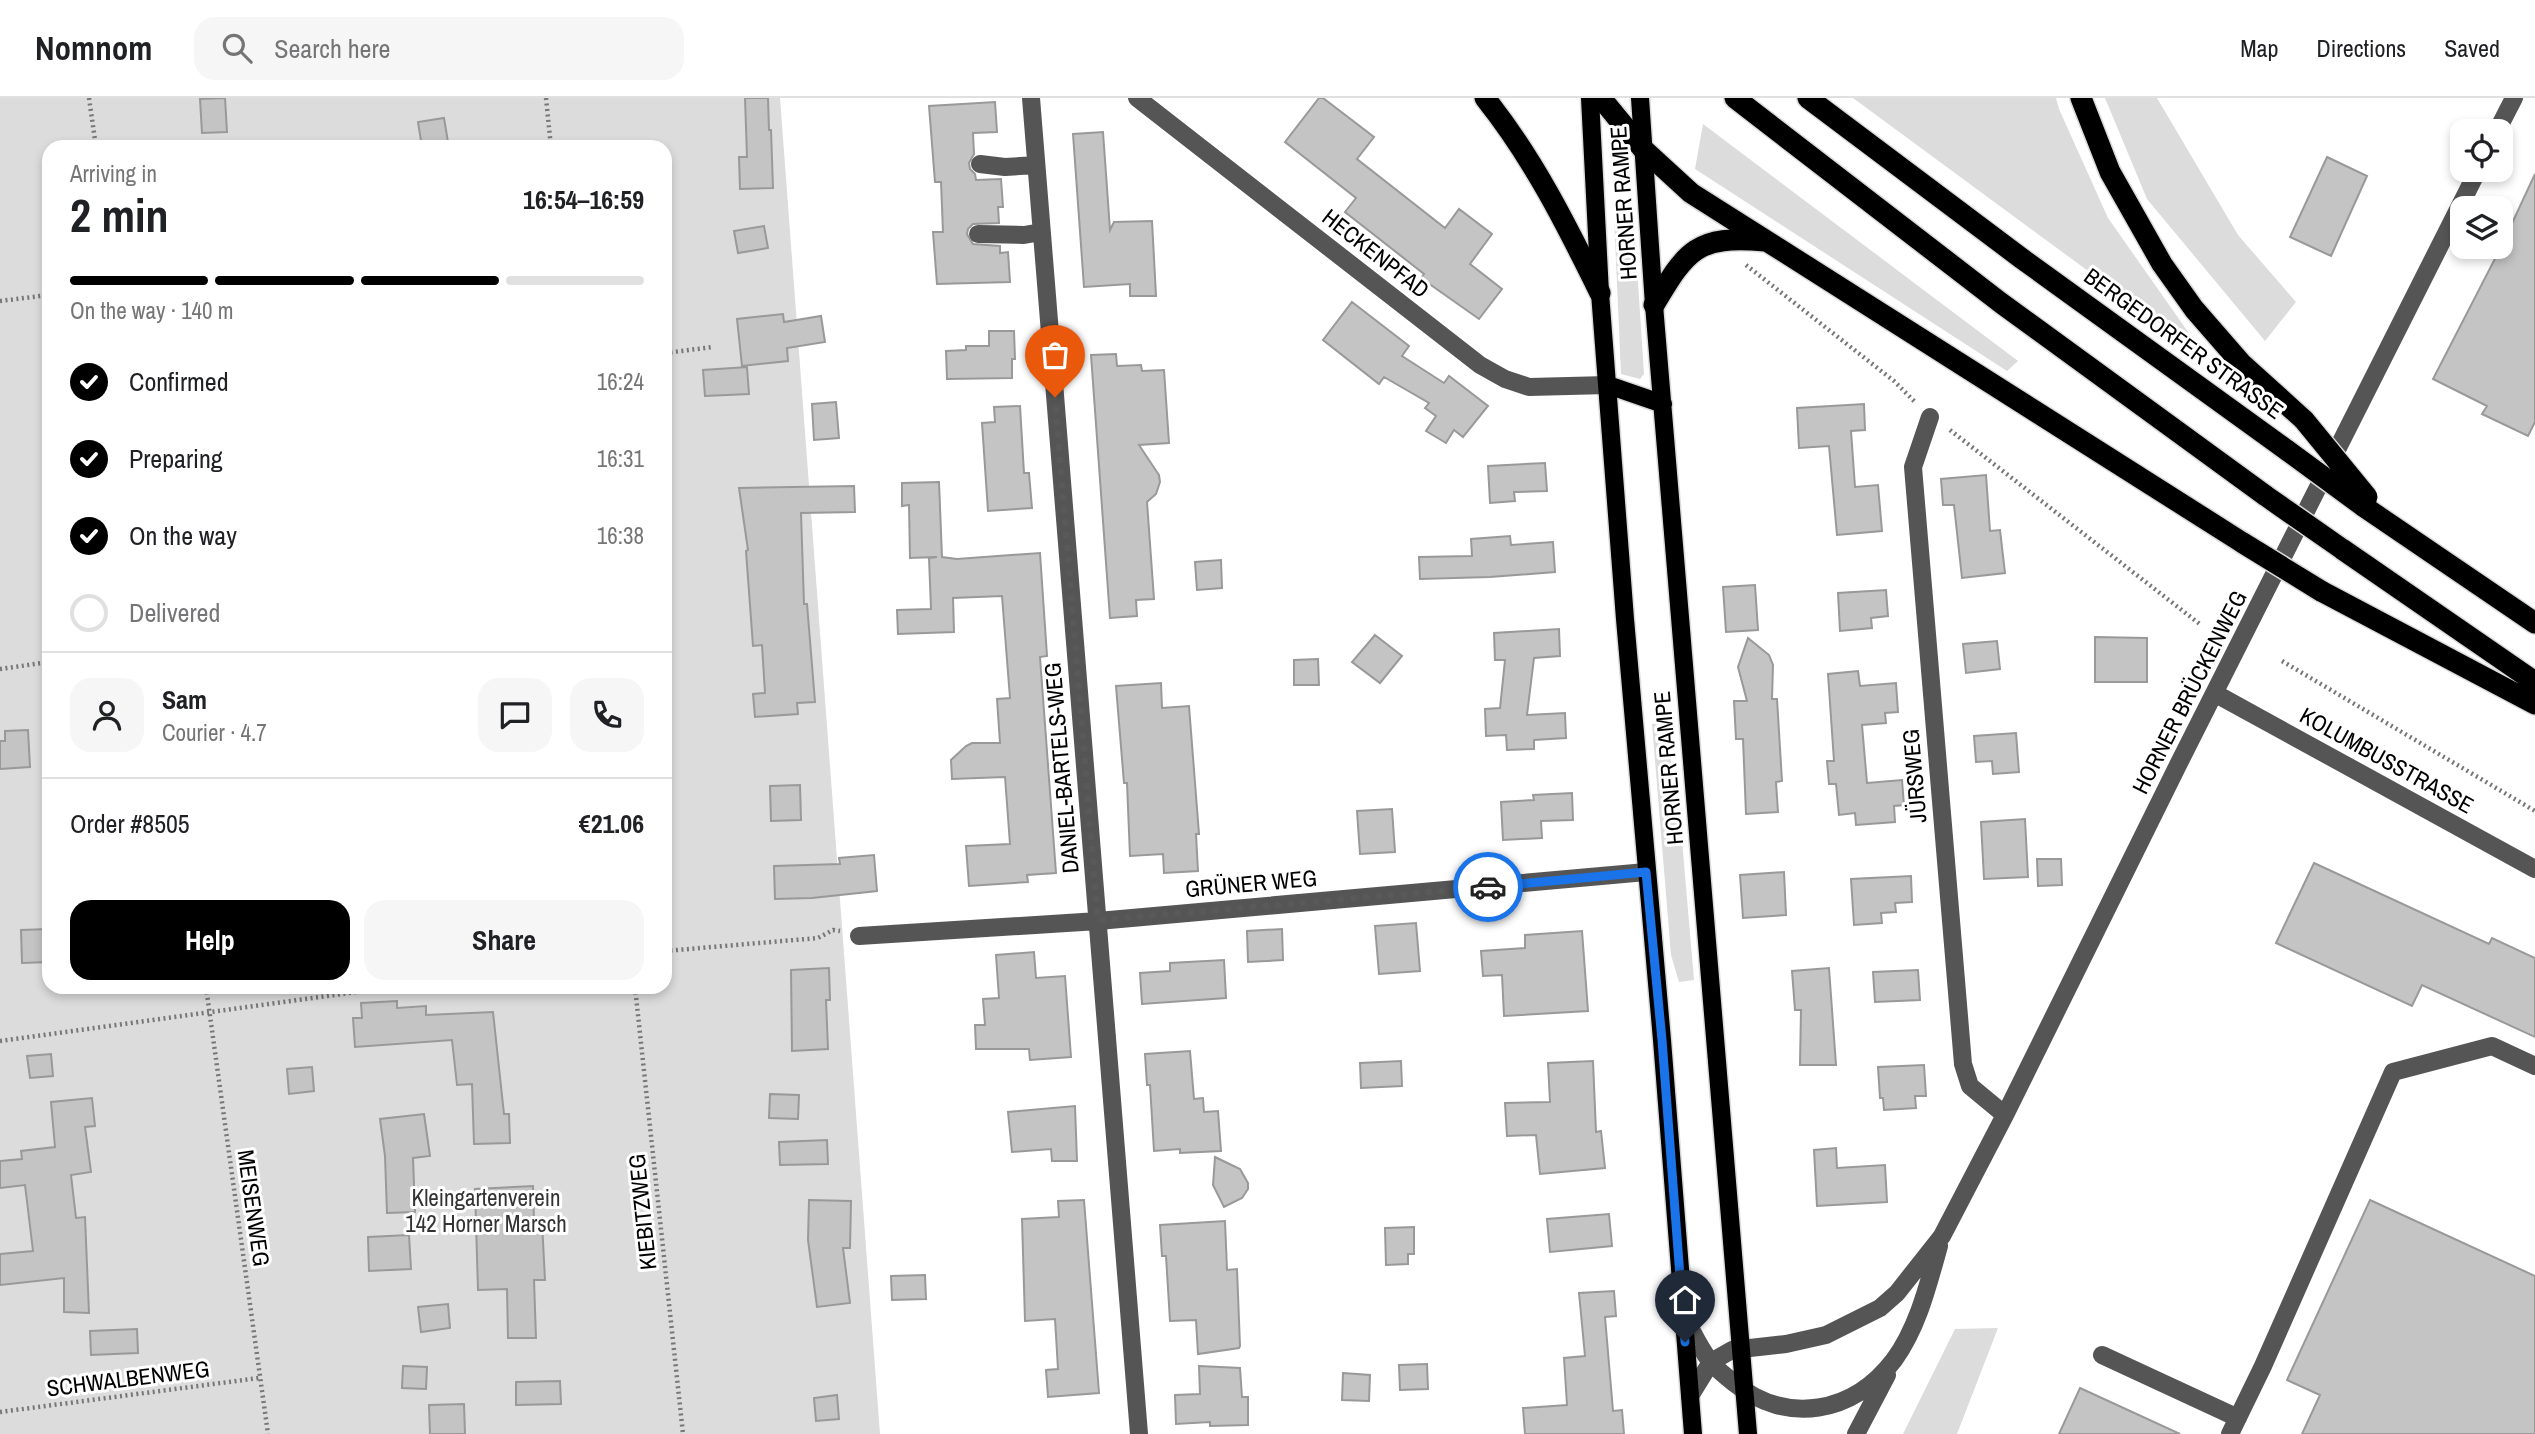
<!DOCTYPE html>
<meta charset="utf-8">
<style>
:root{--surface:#fff;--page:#f6f6f6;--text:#202124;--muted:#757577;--line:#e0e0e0;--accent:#000}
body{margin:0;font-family:"Archivo Narrow",sans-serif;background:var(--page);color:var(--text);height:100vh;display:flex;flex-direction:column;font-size:26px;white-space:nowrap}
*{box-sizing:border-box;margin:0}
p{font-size:23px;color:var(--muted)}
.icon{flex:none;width:38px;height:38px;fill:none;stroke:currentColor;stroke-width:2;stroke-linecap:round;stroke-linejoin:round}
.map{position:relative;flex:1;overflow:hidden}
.details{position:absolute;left:42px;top:42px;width:630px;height:854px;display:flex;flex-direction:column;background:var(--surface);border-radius:21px;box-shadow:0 4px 10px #0003}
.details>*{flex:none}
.tools{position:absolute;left:2450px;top:21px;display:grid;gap:14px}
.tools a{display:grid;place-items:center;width:63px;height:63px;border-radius:14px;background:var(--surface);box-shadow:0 4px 10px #0003;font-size:35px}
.pin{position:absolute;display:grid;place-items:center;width:60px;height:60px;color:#fff;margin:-72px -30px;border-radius:50% 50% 50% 0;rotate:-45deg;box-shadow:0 0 7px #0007}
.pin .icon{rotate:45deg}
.courier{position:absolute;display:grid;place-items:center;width:70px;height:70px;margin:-35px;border:5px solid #1a73e8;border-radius:50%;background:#fff;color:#222;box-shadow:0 2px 9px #0007}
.head em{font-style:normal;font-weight:700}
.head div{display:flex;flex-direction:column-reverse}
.head{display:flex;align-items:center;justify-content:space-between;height:119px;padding:0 28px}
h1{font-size:46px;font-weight:700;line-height:52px}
.bar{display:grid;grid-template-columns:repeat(4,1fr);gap:10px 7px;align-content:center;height:84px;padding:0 28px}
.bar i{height:9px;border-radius:5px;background:var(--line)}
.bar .active{background:var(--accent)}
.bar p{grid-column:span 4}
.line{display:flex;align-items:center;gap:18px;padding:0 28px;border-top:2px solid var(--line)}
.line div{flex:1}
.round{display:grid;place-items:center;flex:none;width:74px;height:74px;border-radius:21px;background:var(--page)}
ol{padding:0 28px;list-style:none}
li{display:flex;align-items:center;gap:21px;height:77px}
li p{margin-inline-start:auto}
li .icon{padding:7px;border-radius:50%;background:var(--accent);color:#fff;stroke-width:4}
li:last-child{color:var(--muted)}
li i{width:38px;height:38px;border:4px solid var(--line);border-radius:50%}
.cta{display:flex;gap:14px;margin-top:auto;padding:14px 28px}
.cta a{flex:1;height:80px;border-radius:21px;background:var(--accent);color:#fff;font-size:28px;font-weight:700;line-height:80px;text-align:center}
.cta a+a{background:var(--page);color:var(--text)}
header{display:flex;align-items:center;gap:42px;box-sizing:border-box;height:98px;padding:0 35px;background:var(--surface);border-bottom:2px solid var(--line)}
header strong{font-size:33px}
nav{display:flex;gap:38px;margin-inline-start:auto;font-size:24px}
.search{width:490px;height:63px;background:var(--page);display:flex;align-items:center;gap:18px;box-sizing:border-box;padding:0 24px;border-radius:21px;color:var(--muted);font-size:26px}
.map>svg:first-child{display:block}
</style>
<header>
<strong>Nomnom</strong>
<div class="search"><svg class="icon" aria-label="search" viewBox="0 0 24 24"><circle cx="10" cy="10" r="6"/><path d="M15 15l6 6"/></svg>Search here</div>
<nav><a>Map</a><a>Directions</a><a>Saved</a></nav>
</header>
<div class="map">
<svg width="2535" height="1336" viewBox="0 0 2535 1336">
<rect width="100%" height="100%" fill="#fff"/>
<!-- green -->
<path fill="#dcdcdc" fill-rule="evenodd" d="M0 0H780L880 1336H0ZM49 49H665V889H49Z
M1853 0H2056L2059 11 2108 120 2193 241 2186 245Z
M2105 0H2157L2238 137 2296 204 2265 243 2147 101Z
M1703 26 2018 263 2007 273 1695 71Z
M1614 118 1634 123 1644 276 1640 281 1621 276Z
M1660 625 1677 684 1694 882 1679 884 1671 857 1652 626Z
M1998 1230 1957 1336H1903L1955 1231Z"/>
<!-- building -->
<path fill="#c4c4c4" stroke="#999" stroke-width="2" d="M225 0 227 34 202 35 200 1Z
M745 0H768L769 32H771L773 90 740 91 739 59H747Z
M1319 0H1323L1374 39 1357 61 1445 130 1459 111 1492 136 1470 166 1502 191 1479 221 1421 180 1424 176 1345 114 1356 100 1285 44Z
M995 4 997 34 973 35 974 56 969 65 970 71 975 76 976 82 1001 81 1003 109H998L999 125 973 126 968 131 967 136 973 146 1000 148V155L1008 154 1010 184 937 186 933 134H943L941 84H935L929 8Z
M444 20 448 44 422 49 418 24Z
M1103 34 1110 132 1114 124 1152 123 1156 198H1130V186L1084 189 1073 36Z
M2327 59 2367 78 2331 158 2290 139Z
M2535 76V324L2528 338 2482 316 2487 308 2433 281 2501 149Z
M764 128 768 150 738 155 734 133Z
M1352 204 1409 248 1402 258 1444 285 1449 278 1488 308 1463 339 1454 332 1446 345 1426 333 1436 318 1425 310 1429 305 1384 279 1379 286 1323 242Z
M783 216 784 224 821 218 825 244 787 250 788 263 742 268 737 221Z
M989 233H1014L1015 261H1012V280L947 281 946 253 966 252V248H989Z
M1116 256 1117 268 1141 267 1142 273 1164 272 1169 345 1139 347 1159 377 1160 384 1156 396 1147 404 1154 501 1136 502 1137 518 1110 520 1091 257Z
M747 269 749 296 705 298 703 272Z
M836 304 839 340 814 342 812 306Z
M1864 306 1865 332 1851 333 1855 389 1878 387 1882 433 1837 437 1829 348 1799 350 1797 310Z
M1020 308 1024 375H1029L1032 410 988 413 982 325 995 324 994 309Z
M1545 365 1547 393 1514 394 1515 403 1490 405 1488 368Z
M1986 377 1990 433 2000 432 2005 475 1962 480 1954 407H1943L1941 381Z
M939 384 942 459 957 461 1040 455 1047 558 1040 559 1056 775 1027 777 1028 784 969 788 966 748 1010 746 1005 679 952 681 951 662 966 648 972 645H1000L997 601 1010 600 1002 498 953 500 954 534 898 536 897 512 931 511 929 460 937 459 910 460 909 407 902 408V385Z
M854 388 855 414 801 415 804 506H807L815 604 797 605 798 616 755 619 753 596 765 595 762 547 753 548 746 453 748 452 739 390Z
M1510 438 1511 447 1553 444 1555 474 1490 479 1420 481 1419 459 1472 458 1471 441Z
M1221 462 1222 490 1197 492 1195 464Z
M1755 487 1758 532 1726 534 1723 489Z
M1886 492 1888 518 1871 520 1872 530 1840 533 1838 495Z
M1559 531 1560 558 1534 560 1527 617 1565 615 1566 640 1534 642V651L1507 652 1506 637 1486 638 1485 611 1500 610 1505 562H1495L1494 535Z
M1375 537 1402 558 1380 585 1352 564Z
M2095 539 2147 540V584H2095Z
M1748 540 1769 557 1773 567 1772 601H1777L1782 683 1776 684 1778 714 1746 716 1743 641H1736L1734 603H1747L1738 569Z
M1997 543 2000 571 1966 575 1963 546Z
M1318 561 1319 587H1294V562Z
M1858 573 1860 588 1896 585 1898 614 1885 615 1886 625 1862 627 1867 685 1902 682 1904 707 1894 708 1895 724 1856 727 1855 715 1839 717 1836 686H1829L1827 663H1834L1828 576Z
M1161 585 1162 610 1189 608 1199 736H1196L1198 773 1164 775 1163 756 1130 758 1127 685H1124L1116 588Z
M28 632 30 669 0 671V643H5V633Z
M2016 635 2019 674 1993 676 1992 663 1976 664 1974 638Z
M800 687 801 722 771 723 770 688Z
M1572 695 1573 722 1541 723 1542 740 1503 742 1501 704 1534 702 1533 697Z
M1392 711 1395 754 1360 756 1357 713Z
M2025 721 2028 779 1984 781 1981 724Z
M874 757 877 793 812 800 775 801 774 768 840 766 839 760Z
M2037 761H2061L2062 787 2038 788Z
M2314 765 2489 846 2492 840 2535 860V939L2422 887 2412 908 2276 845Z
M1784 774 1786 817 1743 820 1740 777Z
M1911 778 1912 804 1895 805 1896 814 1881 815 1882 825 1854 827 1851 781Z
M1416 825 1420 873 1379 876 1375 828Z
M49 831V864L22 865 21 832Z
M1282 831 1283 862 1248 864 1247 833Z
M1582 833 1588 913 1504 918 1502 877 1483 878 1481 853 1525 850V837Z
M1034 854 1036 880 1065 878 1071 959 1030 962 1029 951H976L975 927H985L983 901 999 900 996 857Z
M1224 862 1226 900 1142 906 1140 875 1170 873V865Z
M829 870 830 902H826L828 951 792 953 791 872Z
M1829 870 1836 967H1800L1801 912H1795L1792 873Z
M1918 872 1920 902 1875 904 1873 874Z
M397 903V910L426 908V917L493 914 504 1016H509L510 1045 474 1046 472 986 457 987 452 942 355 949 353 920H362L361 905Z
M1190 953 1194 1001 1203 1000 1204 1014 1218 1013 1221 1053 1180 1055V1051L1154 1053 1150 987H1147L1145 956Z
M51 956 53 978 30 980 27 958Z
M1401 963 1402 988 1361 990 1360 965Z
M1593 963 1596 1034 1601 1033 1605 1070 1540 1076 1536 1037 1507 1038 1505 1005 1550 1004 1548 965Z
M1924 967 1926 998H1915L1916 1010 1884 1012 1883 1000H1880L1878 969Z
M312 969 314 993 289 996 287 971Z
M770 996 799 997 798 1021 769 1020Z
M92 1000 95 1028 85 1029 91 1074 71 1077 76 1120 85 1119 89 1215 64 1214V1180L0 1187V1156L33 1153 25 1087 0 1090V1063L22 1061 21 1053 55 1049 51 1004Z
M1075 1008 1077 1063H1052L1051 1051 1012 1054 1008 1014Z
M424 1016 430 1058 413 1060 415 1114 387 1115 385 1058 380 1021Z
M827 1042 828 1066 780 1067 779 1044Z
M1836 1050 1837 1070 1885 1067 1887 1104 1817 1108 1814 1052Z
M1215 1059 1240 1071 1248 1085V1091L1242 1100 1224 1109 1213 1087Z
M533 1088 534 1124H542L545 1182H534L536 1240H508L507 1191 478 1192 475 1091Z
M809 1102 851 1103 850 1150H843L850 1205 817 1209 808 1142Z
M1084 1102 1099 1295 1048 1299 1046 1272 1058 1271 1055 1221 1025 1223 1022 1121 1059 1119 1058 1103Z
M2370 1102 2535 1178V1336H2302L2320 1297 2287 1282Z
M1609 1116 1612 1148 1550 1154 1547 1121Z
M1225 1123 1227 1172 1237 1171 1240 1248 1239 1250 1198 1256 1196 1222 1170 1223 1166 1158H1162L1160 1127Z
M1414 1129V1156H1408V1166L1386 1167 1385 1130Z
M409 1137 411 1171 369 1173 368 1139Z
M925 1177 926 1201 892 1202 891 1178Z
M1614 1193 1616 1218 1605 1219 1613 1313 1622 1312 1624 1336H1525L1523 1310 1567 1307 1564 1260 1585 1258 1579 1195Z
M448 1206 450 1230 421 1234 418 1209Z
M137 1231 138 1255 91 1257 90 1233Z
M1427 1266 1428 1291 1400 1292 1399 1267Z
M403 1268 427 1269 426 1291 402 1290Z
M1199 1268 1240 1270 1242 1299H1248V1327L1210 1328V1324L1176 1326 1175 1297 1200 1296Z
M1343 1275 1370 1277 1369 1303 1342 1302Z
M560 1283 561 1306 516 1307V1284Z
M2080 1290 2180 1336H2059Z
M837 1297 839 1321 816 1323 814 1300Z
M464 1306 465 1336H430L429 1307Z"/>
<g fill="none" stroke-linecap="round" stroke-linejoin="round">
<defs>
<path id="major" d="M1590 0 1600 195 1625 521 1662 942 1693 1336
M1640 0 1654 207 1748 1336
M1608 287 1663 306"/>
<path id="highway" d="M1485 0C1533 60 1566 126 1600 195
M1601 0 1643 51 1691 95 2243 445
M1735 0 2001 205 2266 398
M1808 0 2021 160 2288 353
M2081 0 2110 74 2162 166 2194 211 2241 265 2304 322
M1654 207C1687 152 1696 137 1765 143
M2363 408 2535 525
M2342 451 2535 584
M2321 493 2535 606"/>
</defs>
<!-- major casing -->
<use href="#major" stroke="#dbdbdb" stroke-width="21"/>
<!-- highway casing -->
<use href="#highway" stroke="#dbdbdb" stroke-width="24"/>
<!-- path -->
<path stroke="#777" stroke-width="4.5" stroke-dasharray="2 3.5" stroke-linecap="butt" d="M89 0 96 49
M546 0 551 49
M1746 167 1894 283 1916 305
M0 203 49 197
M665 255 713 249
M1950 332 2201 527
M2282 563 2535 713
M0 571 49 564
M665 853 818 840 833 832 840 833
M206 889 268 1336
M635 889 683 1336
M0 943 393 889
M0 1314 259 1280"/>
<!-- minor -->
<path stroke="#555" stroke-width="18" d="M1031 0 1139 1336
M1137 0 1480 267 1505 281 1529 289 1608 287
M2497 33 2514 0
M980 66 1005 69 1036 67
M978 136 1024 137 1041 134
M1930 319 1913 369 1963 966 1970 988 2005 1017
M2216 596 2535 771
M859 838 1098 823 1646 774
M1683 1217C1692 1232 1699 1249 1710 1263 1717 1272 1726 1278 1734 1285 1787 1327 1853 1316 1894 1262 1918 1229 1928 1187 1939 1148
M2102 1257 2238 1320
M1690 1298 1711 1264 1732 1252 1786 1246 1826 1237 1880 1210 1897 1195 1942 1138 2005 1017 2178 667 2478 72
M1856 1336 1887 1277
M2230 1336 2263 1268 2393 974 2492 948 2535 968"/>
<!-- major -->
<use href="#major" stroke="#000" stroke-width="18"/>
<!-- highway -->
<use href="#highway" stroke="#000" stroke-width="21"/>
<defs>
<path id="highway-bridge" d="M2304 322 2367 399
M2288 353 2363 408
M2266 398 2342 451
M2243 445 2321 493"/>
</defs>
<!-- highway-bridge casing -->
<use href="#highway-bridge" stroke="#dbdbdb" stroke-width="24" stroke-linecap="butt"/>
<!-- highway-bridge -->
<use href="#highway-bridge" stroke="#000" stroke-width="21"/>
</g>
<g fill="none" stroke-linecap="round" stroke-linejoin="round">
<!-- done -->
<path stroke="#595959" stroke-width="7" stroke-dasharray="0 12.6" d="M1055 299 1098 822 1488 789"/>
<!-- route -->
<path stroke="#1a73e8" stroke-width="9" d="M1488 789 1646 774 1662 942 1685 1244"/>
</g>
<g text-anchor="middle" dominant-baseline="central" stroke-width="6" stroke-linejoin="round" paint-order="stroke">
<!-- street labels -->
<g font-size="23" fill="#000" stroke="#fff">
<text transform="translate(1623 105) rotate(-94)">HORNER RAMPE</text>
<text transform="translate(1376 155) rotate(38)">HECKENPFAD</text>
<text transform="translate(2184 245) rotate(36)">BERGEDORFER STRASSE</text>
<text transform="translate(2189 594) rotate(-63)">HORNER BRÜCKENWEG</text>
<text transform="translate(2387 662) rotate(29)">KOLUMBUSSTRASSE</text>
<text transform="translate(1061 670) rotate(-95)">DANIEL-BARTELS-WEG</text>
<text transform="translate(1668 670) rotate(-95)">HORNER RAMPE</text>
<text transform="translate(1914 678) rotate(-95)">JÜRSWEG</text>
<text transform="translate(1251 785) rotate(-5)">GRÜNER WEG</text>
<text transform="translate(254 1110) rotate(82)">MEISENWEG</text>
<text transform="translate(642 1114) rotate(-96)">KIEBITZWEG</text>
<text transform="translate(128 1280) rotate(-7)">SCHWALBENWEG</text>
</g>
<!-- park labels -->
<g font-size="23" fill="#333" stroke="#fff">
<text x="486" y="1099">Kleingartenverein<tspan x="486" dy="26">142 Horner Marsch</tspan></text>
</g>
</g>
</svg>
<div class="tools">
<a><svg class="icon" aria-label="locate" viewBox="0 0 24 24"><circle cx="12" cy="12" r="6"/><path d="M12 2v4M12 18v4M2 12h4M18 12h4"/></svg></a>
<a><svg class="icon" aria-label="layers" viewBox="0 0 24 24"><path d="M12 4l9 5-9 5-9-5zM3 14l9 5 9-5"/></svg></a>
</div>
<div class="pin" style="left:1055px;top:299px;background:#ea580c"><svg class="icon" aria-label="bag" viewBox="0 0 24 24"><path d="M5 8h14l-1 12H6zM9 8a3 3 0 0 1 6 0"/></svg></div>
<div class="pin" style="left:1685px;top:1244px;background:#1f2937"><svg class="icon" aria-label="home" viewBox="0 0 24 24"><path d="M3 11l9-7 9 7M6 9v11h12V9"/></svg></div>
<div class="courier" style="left:1488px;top:789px"><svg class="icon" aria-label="car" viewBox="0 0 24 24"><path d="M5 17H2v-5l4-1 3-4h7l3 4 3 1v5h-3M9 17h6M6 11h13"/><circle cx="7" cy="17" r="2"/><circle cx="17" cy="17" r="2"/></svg></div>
<section class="details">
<div class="head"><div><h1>2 min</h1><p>Arriving in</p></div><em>16:54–16:59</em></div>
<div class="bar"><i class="active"></i><i class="active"></i><i class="active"></i><i></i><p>On the way · 140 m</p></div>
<ol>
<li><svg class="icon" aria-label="check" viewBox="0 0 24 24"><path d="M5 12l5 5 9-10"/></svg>Confirmed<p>16:24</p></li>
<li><svg class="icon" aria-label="check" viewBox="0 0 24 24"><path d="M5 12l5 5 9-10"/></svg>Preparing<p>16:31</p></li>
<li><svg class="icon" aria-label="check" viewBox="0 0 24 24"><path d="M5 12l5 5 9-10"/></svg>On the way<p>16:38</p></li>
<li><i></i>Delivered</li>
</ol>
<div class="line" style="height:126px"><a class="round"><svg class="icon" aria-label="person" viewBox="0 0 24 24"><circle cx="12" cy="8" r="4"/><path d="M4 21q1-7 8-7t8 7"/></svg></a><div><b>Sam</b><p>Courier · 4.7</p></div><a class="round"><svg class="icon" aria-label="chat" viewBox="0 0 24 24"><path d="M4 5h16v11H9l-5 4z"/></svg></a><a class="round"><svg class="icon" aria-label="phone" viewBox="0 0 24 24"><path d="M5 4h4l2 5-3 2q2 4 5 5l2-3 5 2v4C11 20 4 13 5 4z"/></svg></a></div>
<div class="line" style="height:91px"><div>Order #8505</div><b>€21.06</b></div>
<div class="cta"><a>Help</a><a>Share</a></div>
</section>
</div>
